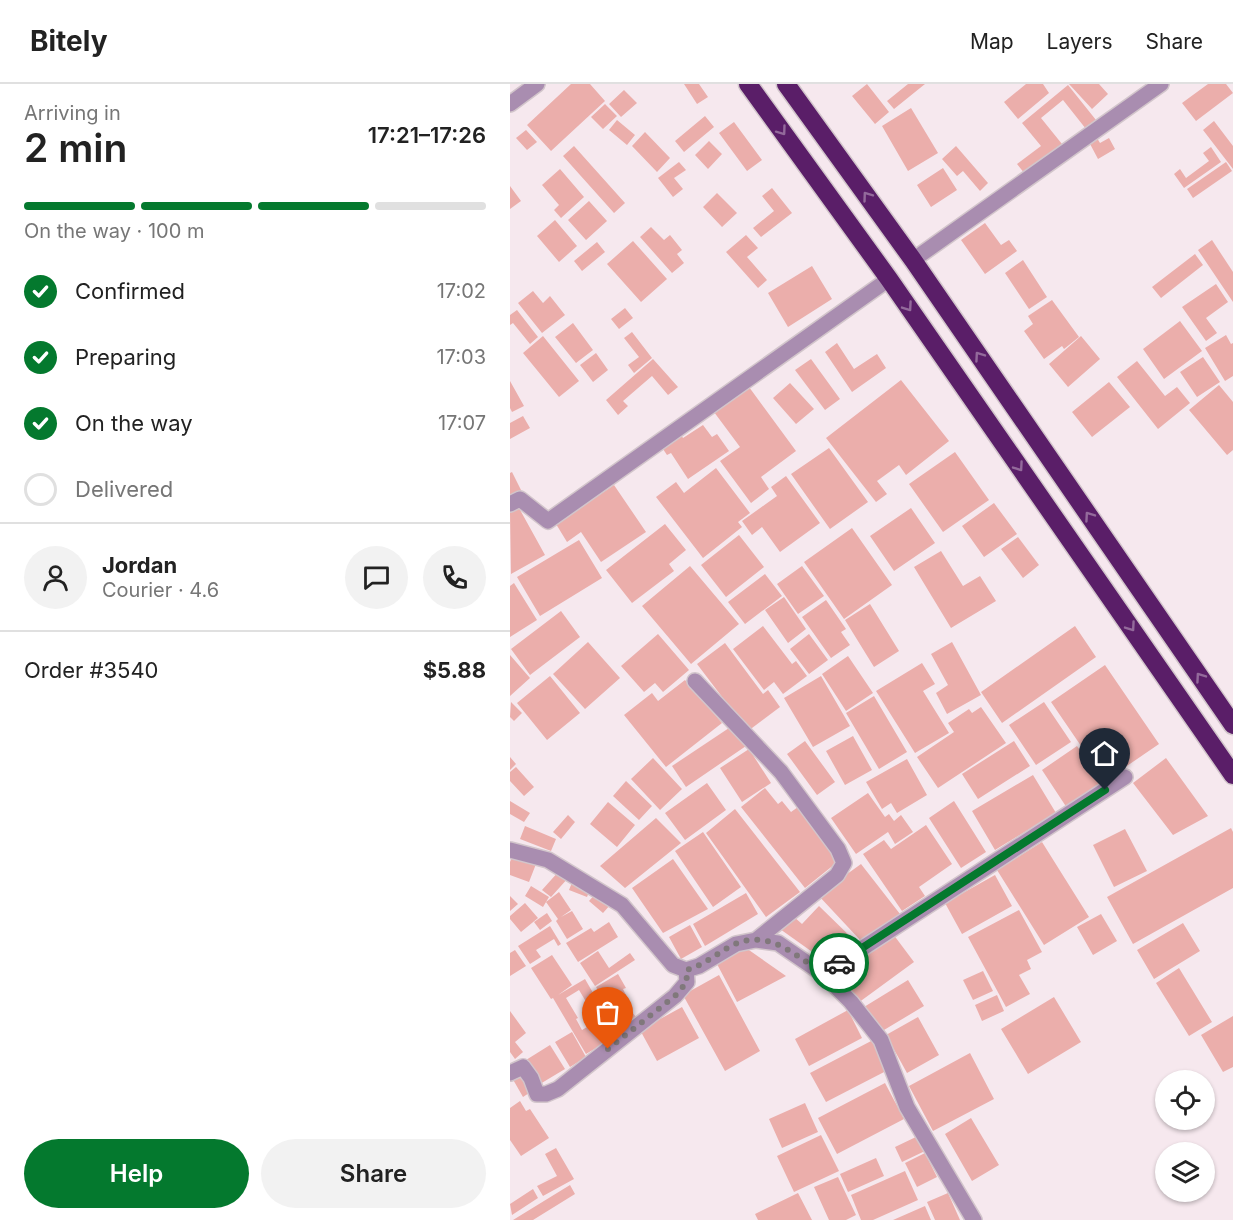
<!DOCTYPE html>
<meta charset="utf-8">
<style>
:root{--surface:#fff;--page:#f2f2f2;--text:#222;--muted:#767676;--line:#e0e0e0;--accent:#04792e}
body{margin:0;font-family:Inter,sans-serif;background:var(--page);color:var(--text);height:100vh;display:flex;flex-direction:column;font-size:22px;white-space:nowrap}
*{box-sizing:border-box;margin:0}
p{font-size:20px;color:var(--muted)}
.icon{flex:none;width:33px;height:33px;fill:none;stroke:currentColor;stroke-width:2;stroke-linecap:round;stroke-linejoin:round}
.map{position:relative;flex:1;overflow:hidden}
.panel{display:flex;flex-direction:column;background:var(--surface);width:510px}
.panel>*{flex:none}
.controls{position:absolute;left:645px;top:986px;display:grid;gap:12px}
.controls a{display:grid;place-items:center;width:60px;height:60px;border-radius:50%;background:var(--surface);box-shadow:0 2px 4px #0004;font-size:30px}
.pin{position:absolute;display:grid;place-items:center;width:51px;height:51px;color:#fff;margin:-62px -26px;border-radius:50% 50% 50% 0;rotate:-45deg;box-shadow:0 0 6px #0007}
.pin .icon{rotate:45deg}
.courier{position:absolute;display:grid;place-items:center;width:60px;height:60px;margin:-30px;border:4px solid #04792e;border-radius:50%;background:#fff;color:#222;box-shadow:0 2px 8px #0007}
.overview em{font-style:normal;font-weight:600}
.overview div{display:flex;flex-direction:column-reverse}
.overview{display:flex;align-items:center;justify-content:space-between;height:102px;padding:0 24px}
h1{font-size:39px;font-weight:600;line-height:45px}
.bar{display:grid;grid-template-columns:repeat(4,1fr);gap:9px 6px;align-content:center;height:72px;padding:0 24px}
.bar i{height:8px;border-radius:4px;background:var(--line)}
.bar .current{background:var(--accent)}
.bar p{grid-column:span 4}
.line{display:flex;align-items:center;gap:15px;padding:0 24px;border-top:2px solid var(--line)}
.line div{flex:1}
.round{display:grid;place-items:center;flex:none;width:63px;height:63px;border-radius:32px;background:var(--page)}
ol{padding:0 24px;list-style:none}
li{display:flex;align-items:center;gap:18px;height:66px}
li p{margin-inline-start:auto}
li .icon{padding:6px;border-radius:50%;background:var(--accent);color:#fff;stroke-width:4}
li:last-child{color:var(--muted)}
li i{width:33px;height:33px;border:3px solid var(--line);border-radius:50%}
.button{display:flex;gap:12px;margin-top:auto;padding:12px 24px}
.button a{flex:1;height:69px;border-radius:36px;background:var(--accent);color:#fff;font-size:24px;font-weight:600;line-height:69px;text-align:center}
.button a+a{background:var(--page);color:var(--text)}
header{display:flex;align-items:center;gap:36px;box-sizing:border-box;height:84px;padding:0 30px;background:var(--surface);border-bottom:2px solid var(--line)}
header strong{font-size:28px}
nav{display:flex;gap:33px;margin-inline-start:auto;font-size:21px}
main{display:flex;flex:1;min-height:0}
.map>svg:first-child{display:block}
</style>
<header>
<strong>Bitely</strong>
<nav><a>Map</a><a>Layers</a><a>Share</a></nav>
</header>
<main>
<section class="panel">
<div class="overview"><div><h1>2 min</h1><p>Arriving in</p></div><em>17:21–17:26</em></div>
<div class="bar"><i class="current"></i><i class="current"></i><i class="current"></i><i></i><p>On the way · 100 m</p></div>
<ol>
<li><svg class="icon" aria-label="check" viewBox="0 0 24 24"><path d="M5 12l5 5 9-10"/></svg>Confirmed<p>17:02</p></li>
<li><svg class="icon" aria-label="check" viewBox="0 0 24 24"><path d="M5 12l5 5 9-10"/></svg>Preparing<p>17:03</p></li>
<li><svg class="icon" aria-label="check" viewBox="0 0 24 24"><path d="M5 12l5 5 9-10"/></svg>On the way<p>17:07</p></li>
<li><i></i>Delivered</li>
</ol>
<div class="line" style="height:108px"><a class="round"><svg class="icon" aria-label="person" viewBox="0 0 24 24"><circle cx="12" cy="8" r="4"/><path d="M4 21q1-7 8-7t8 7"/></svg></a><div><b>Jordan</b><p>Courier · 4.6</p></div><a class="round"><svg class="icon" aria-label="chat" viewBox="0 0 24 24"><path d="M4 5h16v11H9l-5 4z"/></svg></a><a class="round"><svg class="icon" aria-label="phone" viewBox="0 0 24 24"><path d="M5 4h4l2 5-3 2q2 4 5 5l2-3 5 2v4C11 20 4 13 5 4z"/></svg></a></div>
<div class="line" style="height:78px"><div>Order #3540</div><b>$5.88</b></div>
<div class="button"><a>Help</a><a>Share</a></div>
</section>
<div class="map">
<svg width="723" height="1136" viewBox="0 0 723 1136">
<rect width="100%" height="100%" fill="#f6e8ee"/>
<!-- building -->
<path fill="#ebaeab" d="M61 0H80L95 17 41 67 17 41Z
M174 0H189L198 13 187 20Z
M357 0 379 28 365 40 342 12Z
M398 0H415L384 25 377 17Z
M516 0H533L539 9 508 35 494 18Z
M559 0H589L598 10 582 25Z
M698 0H716L723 9 686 37 672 19Z
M558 1 586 36 576 45 553 16 531 34 552 60 515 90 507 80 531 62 512 39Z
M114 6 127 19 111 33 99 20Z
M95 20 107 32 93 45 81 33Z
M401 24 428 69 398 87 372 42Z
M195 32 204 43 174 68 165 57Z
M107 36 125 51 117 61 99 46Z
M704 37 723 62V85L693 46Z
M224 38 252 76 237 87 209 49Z
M16 46 27 58 17 66 6 54Z
M135 48 160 74 147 88 122 62Z
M587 54 590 59 599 54 605 65 588 75 579 58Z
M199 57 212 70 198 85 185 71Z
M64 62 115 119 104 129 53 72Z
M446 62 478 99 470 107 453 87 447 92 432 75Z
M701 63 711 78 674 104 664 90 670 85 676 94 699 77 693 69Z
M169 78 176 86 164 94 173 105 163 113 148 94Z
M716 78 722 87 683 114 677 105Z
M433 84 447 106 421 123 407 101Z
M50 85 74 113 51 134 44 126 49 121 32 101Z
M0 102 11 117 0 125Z
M262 104 282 129 251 153 243 144 264 127 252 112Z
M207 109 227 129 212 143 193 123Z
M79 117 97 137 76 156 58 136Z
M45 136 67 162 49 178 27 152Z
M475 139 491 161 499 156 507 167 475 190 451 156Z
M141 143 154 156 160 151 172 166 167 170 174 179 162 189 130 153Z
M236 151 248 164 237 173 257 196 248 204 216 168Z
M702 156 723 188V218L688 166Z
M123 157 157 195 131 218 97 180Z
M87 158 95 168 72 187 64 177Z
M685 170 693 181 651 214 642 203Z
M513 176 537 213 519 225 495 189Z
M302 182 322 215 278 243 258 209Z
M706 200 718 218 696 234 707 249 696 257 672 223Z
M23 207 33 219 40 212 55 231 32 249 8 219Z
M542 216 569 253 554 265 552 262 534 275 514 247 523 240 518 232Z
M115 224 123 234 109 245 101 235Z
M7 226 28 253 20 260 3 239 0 241V231Z
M670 237 692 267 654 295 633 265Z
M63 239 83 266 66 279 45 253Z
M122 248 142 274 124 289 118 281 129 273 114 254Z
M716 251 721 260 723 259V292L715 297 695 264Z
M33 252 69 297 49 313 13 269Z
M571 252 590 275 558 303 539 280Z
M327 259 344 285 367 270 376 284 342 308 315 268Z
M86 269 98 286 83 298 70 281Z
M693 273 710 298 687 313 670 288Z
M143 275 168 303 158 311 142 292 113 317 118 322 108 331 96 316Z
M301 275 330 315 315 326 285 286Z
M627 277 655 312 667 303 680 319 648 345 607 293Z
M391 296 439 357 396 391 389 381 367 397 377 410 366 418 316 354Z
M0 297 14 322 2 328 0 324Z
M599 298 620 323 582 353 562 328Z
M280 299 304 325 286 340 263 314Z
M709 301 723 318V366L717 371 679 326Z
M239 303 286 367 251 393 259 405 241 419 210 377 230 363 204 328Z
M13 332 20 344 0 355V339Z
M193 341 202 353 207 350 219 367 178 395 161 369 157 371 149 359 168 346 173 354Z
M319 364 358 418 320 445 281 390Z
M445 368 479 416 433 448 399 400Z
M206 384 240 429 228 438 232 443 193 474 146 413 166 398 174 409Z
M2 388 12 408 0 414V389Z
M276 392 310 439 270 468 252 443 242 451 232 437 267 412 261 403Z
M104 401 136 448 91 478 71 448 57 458 46 440Z
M484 419 507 450 474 473 452 442Z
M9 424 35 471 1 490 0 429Z
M401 424 425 459 384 487 360 452Z
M155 440 176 466 159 480 164 487 122 519 96 486Z
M342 444 382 501 334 535 294 478Z
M229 451 254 483 216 513 191 481Z
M508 453 529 481 513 494 491 465Z
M69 456 92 494 30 532 7 493Z
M431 467 453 502 470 492 486 517 441 544 404 483Z
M180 482 229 540 181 580 132 522Z
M292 482 314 512 288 530 267 500Z
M255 490 272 512 235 540 218 518Z
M4 499 27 536 0 553V502Z
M274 513 296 545 278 559 255 526Z
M316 516 336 545 331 548 340 561 321 574 292 533Z
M360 520 389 567 364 583 335 536Z
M51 527 70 553 20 591 1 565Z
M253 542 282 580 286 577 297 592 273 610 264 598 254 606 223 565Z
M565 542 586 573 492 639 471 608Z
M148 550 179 586 153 608 145 599 134 608 111 582Z
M299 550 318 576 299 590 280 565Z
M78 558 110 594 75 625 43 590Z
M442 558 471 611 437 630 426 609 438 601 421 570Z
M215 559 253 610 258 606 270 623 238 647 187 580Z
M0 571 20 594 0 612Z
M338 572 363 609 336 627 312 590Z
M412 579 425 600 413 607 439 649 405 669 366 607Z
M595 581 649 660 595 697 541 618Z
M40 592 70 629 37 656 7 619Z
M311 592 340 642 303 663 274 614Z
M175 596 212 639 156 683 114 631 142 609 148 617Z
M364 612 397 668 369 685 336 629Z
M1 618 12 629 4 637 0 633Z
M534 618 561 658 526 681 499 641Z
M471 623 496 659 428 704 407 673 444 648 438 639 459 625 462 629Z
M222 642 236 662 176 703 162 682Z
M343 652 362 686 335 701 316 667Z
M295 657 325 698 307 711 277 670Z
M504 657 520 682 468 715 452 690Z
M567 662 593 700 557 724 532 686Z
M239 665 261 699 232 718 210 684Z
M0 673 6 680 0 686Z
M143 674 172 705 150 726 121 695Z
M656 674 698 732 663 751 623 699Z
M397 675 417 711 387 729 381 719 372 725 356 698Z
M6 683 24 703 14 712 0 697V688Z
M523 691 546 729 485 766 462 727Z
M116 697 142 722 129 736 103 712Z
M197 699 216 726 175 756 155 729Z
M255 704 268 720 272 717 281 728 288 723 330 776 295 804 231 723Z
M358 709 375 733 379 730 384 737 391 731 403 748 385 760 378 748 346 770 321 734Z
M0 717 20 729 14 738 0 730Z
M444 717 476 768 451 784 419 734Z
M98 718 125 741 107 763 80 740Z
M225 725 290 808 256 833 196 749Z
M58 731 65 738 51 755 43 748Z
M146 734 171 759 115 804 90 782Z
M416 741 442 780 409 803 415 812 392 827 353 770 374 756 381 765Z
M15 742 46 755 41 767 10 755Z
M721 744 723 748V804L623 860 597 813Z
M615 745 637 787 604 803 583 761Z
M193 748 231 803 203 823 165 767Z
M532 758 579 833 534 861 487 786Z
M3 771 26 780 19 798 0 791V778Z
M163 775 198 825 153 849 122 804Z
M351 780 390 830 351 857 308 811Z
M50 786 59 793 41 813 32 806Z
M485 791 502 822 452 850 435 819Z
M63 796 81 803 77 813 59 806Z
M21 802 39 813 33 823 15 812Z
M49 808 61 826 51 833 62 827 73 845 57 855 46 837 48 835 36 818Z
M87 808 101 820 93 829 79 817Z
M236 809 248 830 195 862 183 840Z
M0 812 8 820 0 827Z
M15 819 28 834 11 848 0 835V832Z
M309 822 347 859 322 882 270 845 283 832 292 840Z
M509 826 532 868 517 876 521 885 509 891 520 910 496 923 458 853Z
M37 829 42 837 30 846 24 838Z
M591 830 607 857 583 871 567 843Z
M99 838 108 853 68 878 56 859 81 844 84 848Z
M673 839 690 867 644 895 627 866Z
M180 841 192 863 171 875 159 853Z
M40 842 51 860 48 862 44 855 26 866 31 873 20 880 8 862Z
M383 850 404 878 348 919 328 891Z
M236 864 276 892 227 918 207 880Z
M5 866 16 882 0 892V869Z
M88 867 99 884 120 869 125 876 85 902 70 879Z
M42 871 62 901 48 911 75 895 93 926 84 931 69 906 56 914 68 934 66 935 72 946 94 933 106 952 76 970 43 914 41 915 21 884Z
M669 884 702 938 679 952 646 899Z
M473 887 483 907 463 916 453 896Z
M108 890 116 904 113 905 120 919 101 930 86 903Z
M209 891 250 967 215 987 173 911Z
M398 896 414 922 369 949 354 923Z
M487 911 494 927 472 937 465 921Z
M544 913 571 958 518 990 491 945Z
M172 923 189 954 147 977 130 946Z
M120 925 128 936 112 946 104 935Z
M338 926 352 954 299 982 285 955Z
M0 927 16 949 5 958 13 968 5 975 0 968Z
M723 932V983L713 988 691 951Z
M408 933 429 971 397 989 376 951Z
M62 948 76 973 60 983 45 958Z
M363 956 378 986 316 1018 300 989Z
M40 961 55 985 30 1000 16 976Z
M460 969 484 1015 423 1047 399 1002Z
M10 986 22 1007 13 1013 1 992Z
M375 999 394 1035 327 1070 308 1034Z
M10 1017 16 1027 20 1025 39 1054 11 1072 0 1056V1024Z
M295 1019 308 1048 272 1064 259 1035Z
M461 1034 489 1081 462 1097 435 1050Z
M311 1051 329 1087 284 1108 267 1072Z
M408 1052 415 1067 392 1078 385 1063Z
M46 1064 64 1095 33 1112 27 1102 47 1092 35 1070Z
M415 1069 427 1093 407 1103 395 1079Z
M366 1074 374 1092 338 1108 330 1090Z
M395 1087 408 1116 363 1136H351L341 1111Z
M328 1093 346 1131 336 1136H319L304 1103Z
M60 1101 65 1110 23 1136H3Z
M23 1105 28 1114 2 1131 0 1120Z
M288 1109 302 1136H248L245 1130Z
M438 1109 450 1136H425L417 1118Z
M415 1122 421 1136H383Z"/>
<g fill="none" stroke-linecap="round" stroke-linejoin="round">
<defs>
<path id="minor" d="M0 20 27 0
M403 176 651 0
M0 420 10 415 38 437 379 195
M185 597 271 688 328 765 334 779 327 791 246 856
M0 766 38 776 112 821 163 881 176 886 189 882 226 860 246 856 268 859 313 890 341 918 371 956 397 1023 464 1136
M313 890 615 693
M0 989 13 983 21 994 27 1010H36L48 1005 165 912 177 898 176 886"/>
<path id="highway" d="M238 0 379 195 723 691
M276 0 403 176 723 641"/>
</defs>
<!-- minor casing -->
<use href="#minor" stroke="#d2c5cb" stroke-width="18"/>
<!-- highway casing -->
<use href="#highway" stroke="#d2c5cb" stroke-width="21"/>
<!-- minor -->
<use href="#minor" stroke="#a98db0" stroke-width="15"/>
<!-- highway -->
<use href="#highway" stroke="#5a1e68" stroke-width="18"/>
</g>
<!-- one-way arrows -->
<defs><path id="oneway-chevron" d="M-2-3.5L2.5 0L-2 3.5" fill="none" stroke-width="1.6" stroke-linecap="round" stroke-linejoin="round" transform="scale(1.5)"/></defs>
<g stroke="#936a9b">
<use href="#oneway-chevron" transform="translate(272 47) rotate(54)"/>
<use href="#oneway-chevron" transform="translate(357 112) rotate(-126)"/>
<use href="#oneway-chevron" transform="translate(398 223) rotate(55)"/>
<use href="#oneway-chevron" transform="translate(469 272) rotate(-125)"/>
<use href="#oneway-chevron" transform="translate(509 383) rotate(55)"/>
<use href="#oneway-chevron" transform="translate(579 432) rotate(-125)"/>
<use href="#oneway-chevron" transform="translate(621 543) rotate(55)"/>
<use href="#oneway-chevron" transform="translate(690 593) rotate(-125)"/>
</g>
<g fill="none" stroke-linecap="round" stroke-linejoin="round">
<!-- done -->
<path stroke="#80787b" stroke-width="6" stroke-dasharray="0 10.8" d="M98 965 165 912 177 898 176 886C195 881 208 868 225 860 259 845 287 872 313 890L329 879"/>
<!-- route -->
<path stroke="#04792e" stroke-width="8" d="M329 879 595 706"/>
</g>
</svg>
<div class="controls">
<a><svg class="icon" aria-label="locate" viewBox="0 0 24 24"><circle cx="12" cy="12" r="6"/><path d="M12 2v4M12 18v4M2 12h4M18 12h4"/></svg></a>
<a><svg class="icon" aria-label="layers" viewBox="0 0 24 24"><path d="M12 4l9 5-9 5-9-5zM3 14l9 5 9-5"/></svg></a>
</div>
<div class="pin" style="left:98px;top:965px;background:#ea580c"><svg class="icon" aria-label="bag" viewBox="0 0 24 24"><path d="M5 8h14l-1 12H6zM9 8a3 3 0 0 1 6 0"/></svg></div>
<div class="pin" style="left:595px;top:706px;background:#1f2937"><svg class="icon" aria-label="home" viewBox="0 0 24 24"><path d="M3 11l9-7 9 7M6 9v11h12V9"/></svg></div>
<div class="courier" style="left:329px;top:879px"><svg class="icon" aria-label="car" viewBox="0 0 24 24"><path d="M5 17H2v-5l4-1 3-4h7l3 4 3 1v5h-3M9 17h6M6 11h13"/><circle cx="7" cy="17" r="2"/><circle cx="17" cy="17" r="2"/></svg></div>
</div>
</main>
